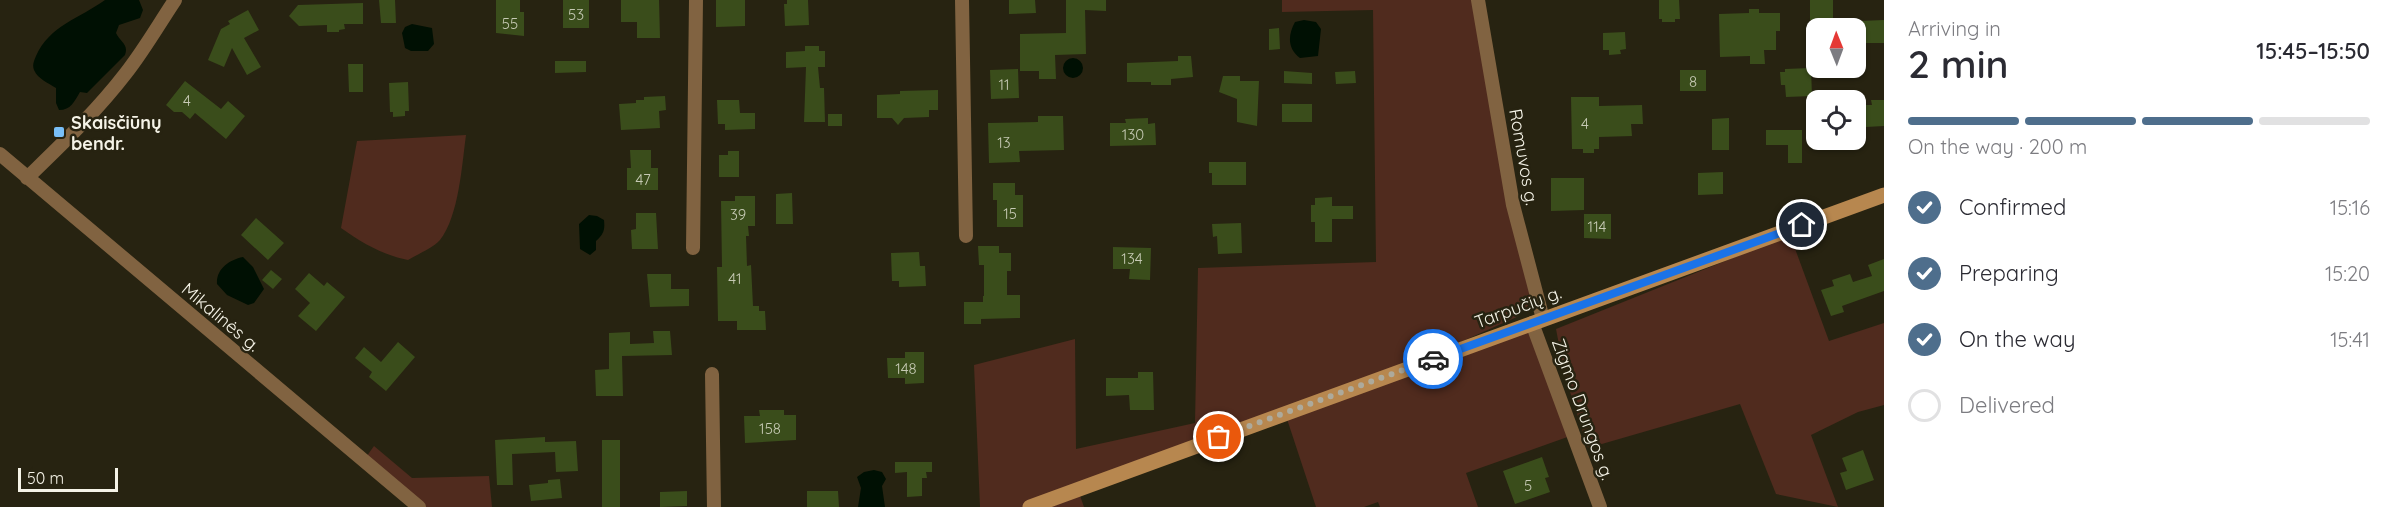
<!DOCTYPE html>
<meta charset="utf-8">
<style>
:root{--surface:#fff;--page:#f7f7f7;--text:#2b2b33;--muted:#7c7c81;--line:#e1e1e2;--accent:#4e6e8c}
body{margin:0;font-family:Quicksand,sans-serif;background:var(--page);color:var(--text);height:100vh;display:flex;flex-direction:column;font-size:22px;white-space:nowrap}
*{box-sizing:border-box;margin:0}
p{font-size:20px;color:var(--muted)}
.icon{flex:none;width:33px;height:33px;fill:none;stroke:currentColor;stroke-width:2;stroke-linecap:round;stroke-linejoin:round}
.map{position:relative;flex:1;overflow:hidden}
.sheet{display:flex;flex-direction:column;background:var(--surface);width:510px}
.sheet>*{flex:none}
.needle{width:39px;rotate:359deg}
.buttons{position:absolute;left:1806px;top:18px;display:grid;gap:12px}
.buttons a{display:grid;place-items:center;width:60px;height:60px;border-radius:12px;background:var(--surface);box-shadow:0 2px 4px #0004;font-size:30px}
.scale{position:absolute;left:18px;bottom:15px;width:100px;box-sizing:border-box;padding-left:6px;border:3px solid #f5f3e7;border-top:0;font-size:16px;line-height:21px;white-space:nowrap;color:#f5f3e7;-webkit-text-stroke:4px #272311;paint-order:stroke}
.pin{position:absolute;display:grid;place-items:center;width:51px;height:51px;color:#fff;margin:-26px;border:3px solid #fff;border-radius:50%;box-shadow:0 2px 6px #0007}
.courier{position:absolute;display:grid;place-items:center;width:60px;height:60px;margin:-30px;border:4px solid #1a73e8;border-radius:50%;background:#fff;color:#222;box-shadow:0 2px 8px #0007}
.head em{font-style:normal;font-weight:600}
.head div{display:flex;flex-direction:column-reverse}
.head{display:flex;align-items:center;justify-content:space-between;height:102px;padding:0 24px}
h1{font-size:39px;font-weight:600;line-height:45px}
.bar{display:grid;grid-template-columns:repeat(4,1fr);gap:9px 6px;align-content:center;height:72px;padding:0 24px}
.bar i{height:8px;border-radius:4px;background:var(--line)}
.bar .current{background:var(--accent)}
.bar p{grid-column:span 4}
ol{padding:0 24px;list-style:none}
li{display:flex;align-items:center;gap:18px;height:66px}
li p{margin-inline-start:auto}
li .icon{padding:6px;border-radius:50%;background:var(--accent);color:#fff;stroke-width:4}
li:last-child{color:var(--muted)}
li i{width:33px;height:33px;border:3px solid var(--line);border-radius:50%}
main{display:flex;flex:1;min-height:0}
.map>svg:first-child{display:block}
</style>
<main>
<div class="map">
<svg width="1884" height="507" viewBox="0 0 1884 507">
<rect width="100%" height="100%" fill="#272311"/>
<!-- green -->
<path fill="#502b1e" d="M1282 0H1478L1535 297 1519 316 1391 373 1532 323 1573 435 1466 473 1478 507H1380L1378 502 1364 507H1316L1285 413 1078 490 1084 507H980L974 365 1075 339 1076 449 1195 423 1198 268 1376 262 1373 10 1282 12Z
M466 135C462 164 459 216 440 240 433 248 418 254 408 260 383 255 362 243 341 228L357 141Z
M1790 235 1829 341 1884 323V405L1858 412 1811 435 1838 507 1776 494 1740 404 1588 448 1565 376 1556 329Z
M374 446 412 478 489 476 492 507H419L364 460Z"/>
<!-- water -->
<path fill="#001003" d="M105 0H139L143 10 140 18 119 25 116 33C120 42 129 44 125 55L87 93 80 92C74 102 71 110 59 110L56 103V88C48 83 38 79 34 70 32 65 34 61 36 56 49 26 80 18 105 0Z
M1304 20 1316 22 1321 29 1318 56 1300 58C1287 48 1288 35 1295 22Z
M412 24 432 28 434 44 428 51H411L405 48 402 33 405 27Z
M1063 68a10 10 0 1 1 20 0a10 10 0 1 1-20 0Z
M589 215 597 216 604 220C605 230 604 234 596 241V250L590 255 580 249 579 224Z
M243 257 253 267 264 289 254 303 248 305 227 295 217 284C216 269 229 260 243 257Z
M874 470 882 472 886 479 882 486 885 507H858L861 488 857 477 864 472Z"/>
<!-- building -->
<path fill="#3a4d1b" d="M379 0H395L396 23H381Z
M496 0H520V12H524V36L496 33Z
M563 0H589V28H563Z
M621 0H659L660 38H637V22H621Z
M716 0H745V26L716 27Z
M787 0H808L809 25 785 26 784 4H787Z
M1009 0H1035L1036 13 1009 14Z
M1066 0H1106V11L1085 10 1086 54 1055 55 1056 79H1039V71H1020V34L1066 33Z
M1659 0H1679L1680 19H1675V22H1662V19H1659Z
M1810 0H1833V20H1828V24H1816V20H1810Z
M363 3V24H344L345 29 339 30V32H327V25L299 26 289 16 298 5Z
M1749 9H1759V13H1780V31H1776V50H1764L1765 64H1750V56L1720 57 1719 14 1749 13Z
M248 10 259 30 244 38 261 67 247 75 232 48 224 67 208 60 221 29 230 24 228 21Z
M1884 20V43H1860V21Z
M1279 28 1280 49 1269 50V29Z
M1625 32 1626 49 1620 50 1621 54 1609 55V50H1603V33Z
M805 46H819V51H825V67H818L820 88H824L825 122H804L806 67 786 68V52L805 51Z
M1178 56H1191L1193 77 1171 79V85H1151V82H1127V63L1178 61Z
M555 61H586V72L555 73Z
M348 64H363V92H349Z
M1811 68 1812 96 1786 97 1785 85H1781L1780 72H1785V69Z
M1018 69 1019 98 991 99 990 70Z
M1680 70H1706V91H1680Z
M1284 71 1312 73V84L1284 83Z
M1355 71 1356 83 1336 84 1335 72Z
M1223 76H1240V81H1259L1257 126 1237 122V99L1219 92Z
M185 81 221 109 228 101 245 116 226 139 195 113 190 119 182 112H174L166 105Z
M408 82 409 111H405V116L393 117V112H390L389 83Z
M938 90V110H929V117L904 118 898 125 892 118H877V95L900 94V91Z
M665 96 666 110 659 111 660 128 621 130 619 104 636 103V100H644V97Z
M1571 97H1599V106L1642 105 1643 124H1631L1632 136 1599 137V149H1594V153H1583V149H1572Z
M717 100H739L740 113H755V129L725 130V124H718Z
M1871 100H1884V126L1866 127V105H1872Z
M1282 104H1312V122H1282Z
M828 114H842V126H828Z
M1038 116H1063L1064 150 1019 151 1020 162 989 163 988 123 1038 122Z
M1148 118V124L1155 123 1156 145 1110 146V123H1126L1125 119Z
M1729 118V150H1712V119Z
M1766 130H1802V163H1788V145H1766Z
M630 150H651V168H658V190H627V168H631Z
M728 151H739V177H719V155H728Z
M1209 162H1246V185H1212V173H1209Z
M1723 172V194L1698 195V173Z
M1551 178H1584V210L1551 211Z
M993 183H1015V195H1023V227H997V200H993Z
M792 193 793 224H776V194Z
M735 196H755V226H748L749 236H746L747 266 751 265 753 306H759V311H765L766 330H737V321H718L717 267H722L721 201H735Z
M1332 197V206H1353V219H1332V242H1315V222H1311V205H1315V198Z
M636 213H656L658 249H632L631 230 636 229Z
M1584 214H1611V239L1584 238Z
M256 218 284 243 268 260 241 235Z
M1241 223 1242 253 1218 254 1217 236 1213 237 1212 224Z
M978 246H999V253H1011V271H1007V295H1020V318L981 319V324H964V302H983V296H984V265H979Z
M1113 247 1151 248 1150 280 1129 279 1130 269H1113Z
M919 252 920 266H925L926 286 899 287V281H892L891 253Z
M1884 259V291L1842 306 1844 312 1831 316 1821 290 1834 286 1832 280 1850 274 1853 282 1872 276 1868 265Z
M271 270 282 279 273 289 262 280Z
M309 273 324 286 327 282 345 297 316 331 298 316 310 303 295 289Z
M647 274H671V289H689V306L650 307Z
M653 331H670L672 355 622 356 623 396H596L595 370 609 369V333L630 332V344L654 343Z
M398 342 415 357 386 391 369 377 372 372 355 358 364 347 381 362Z
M905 352H924V383L905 384V378H888L887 358H905Z
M1138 372H1153L1154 410H1130L1129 395 1106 396V378H1138Z
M759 410H784V415H796V440L745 443 744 416H760Z
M545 437V442L576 441 578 471 556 472 555 452 512 454 513 485H497L495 440Z
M602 440H620V507H602Z
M1863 450 1874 480 1846 490 1840 473 1847 471 1842 458Z
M1542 457 1549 477 1545 478 1550 492 1515 504 1503 471Z
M895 462H932V472H926L927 478H922V496L907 497V472L895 473Z
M560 479 562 498 531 501 529 485 548 483V480Z
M687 491V506L660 507V492Z
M807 491H838L839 507H807Z"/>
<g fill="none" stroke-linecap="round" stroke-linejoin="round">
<!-- minor -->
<path stroke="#816341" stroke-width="14" d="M962 0 966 236
M1478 0 1513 205 1543 319
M0 154 419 507
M27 178C62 144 96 112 126 73 144 50 159 24 175 0
M693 248 696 0
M1532 323 1600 507
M712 374 714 507"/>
<!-- secondary -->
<path stroke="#b7874f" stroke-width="15" d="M1030 507 1884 195"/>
</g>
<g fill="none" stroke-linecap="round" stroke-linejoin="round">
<!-- done -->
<path stroke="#adaa9c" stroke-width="6" stroke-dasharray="0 10.8" d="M1219 437 1433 359"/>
<!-- route -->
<path stroke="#1a73e8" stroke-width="8" d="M1433 359 1802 225"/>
</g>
<!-- markers -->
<rect fill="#79bff8" stroke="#272311" stroke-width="2" x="53" y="126" width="12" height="12" rx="3"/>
<g text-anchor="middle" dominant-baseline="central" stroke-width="5" stroke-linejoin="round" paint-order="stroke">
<!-- number labels -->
<g font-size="15" fill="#c6cab4">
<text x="576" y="14">53</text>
<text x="510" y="23">55</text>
<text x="1693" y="81">8</text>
<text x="1004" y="84">11</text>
<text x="187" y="100">4</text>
<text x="1585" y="123">4</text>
<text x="1133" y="134">130</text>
<text x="1004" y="142">13</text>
<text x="643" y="179">47</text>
<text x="1010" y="213">15</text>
<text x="738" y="214">39</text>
<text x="1597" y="226">114</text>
<text x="1132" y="258">134</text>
<text x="735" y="278">41</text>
<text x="906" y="368">148</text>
<text x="770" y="428">158</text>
<text x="1528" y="485">5</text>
</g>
<!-- poi labels -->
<g font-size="18" font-weight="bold" fill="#f5f3e7" stroke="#272311" text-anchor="start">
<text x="71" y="122">Skaisčiūnų<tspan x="71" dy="21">bendr.</tspan></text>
</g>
<!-- street labels -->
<g font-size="18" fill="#f5f3e7" stroke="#272311">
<text transform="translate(1524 157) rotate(80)">Romuvos g.</text>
<text transform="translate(1518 307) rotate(-20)">Tarpučių g.</text>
<text transform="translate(221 317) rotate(40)">Mikalinės g.</text>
<text transform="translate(1583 409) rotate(70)">Zigmo Drungos g.</text>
</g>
</g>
</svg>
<div class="buttons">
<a><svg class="needle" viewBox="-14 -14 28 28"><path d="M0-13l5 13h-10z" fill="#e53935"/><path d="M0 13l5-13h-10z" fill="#7c7c81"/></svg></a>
<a><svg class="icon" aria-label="locate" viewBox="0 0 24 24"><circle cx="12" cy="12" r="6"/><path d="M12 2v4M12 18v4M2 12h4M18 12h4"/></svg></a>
</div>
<div class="scale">50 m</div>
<div class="pin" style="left:1219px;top:437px;background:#ea580c"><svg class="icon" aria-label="bag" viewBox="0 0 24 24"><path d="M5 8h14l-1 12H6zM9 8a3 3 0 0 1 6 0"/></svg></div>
<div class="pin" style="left:1802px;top:225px;background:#1f2937"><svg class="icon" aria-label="home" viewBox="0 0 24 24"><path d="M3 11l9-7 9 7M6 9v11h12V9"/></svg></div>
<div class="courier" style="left:1433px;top:359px"><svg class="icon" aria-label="car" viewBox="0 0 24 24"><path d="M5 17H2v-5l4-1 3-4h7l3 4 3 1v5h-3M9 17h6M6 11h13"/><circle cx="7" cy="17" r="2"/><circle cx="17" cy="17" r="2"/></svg></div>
</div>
<section class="sheet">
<div class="head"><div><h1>2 min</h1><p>Arriving in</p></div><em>15:45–15:50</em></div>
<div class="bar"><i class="current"></i><i class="current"></i><i class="current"></i><i></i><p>On the way · 200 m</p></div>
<ol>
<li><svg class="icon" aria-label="check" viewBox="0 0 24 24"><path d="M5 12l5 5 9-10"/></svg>Confirmed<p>15:16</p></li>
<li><svg class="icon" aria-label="check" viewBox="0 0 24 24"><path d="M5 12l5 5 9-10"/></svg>Preparing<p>15:20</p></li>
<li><svg class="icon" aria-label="check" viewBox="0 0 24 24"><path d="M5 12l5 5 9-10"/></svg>On the way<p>15:41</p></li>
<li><i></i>Delivered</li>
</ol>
</section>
</main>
